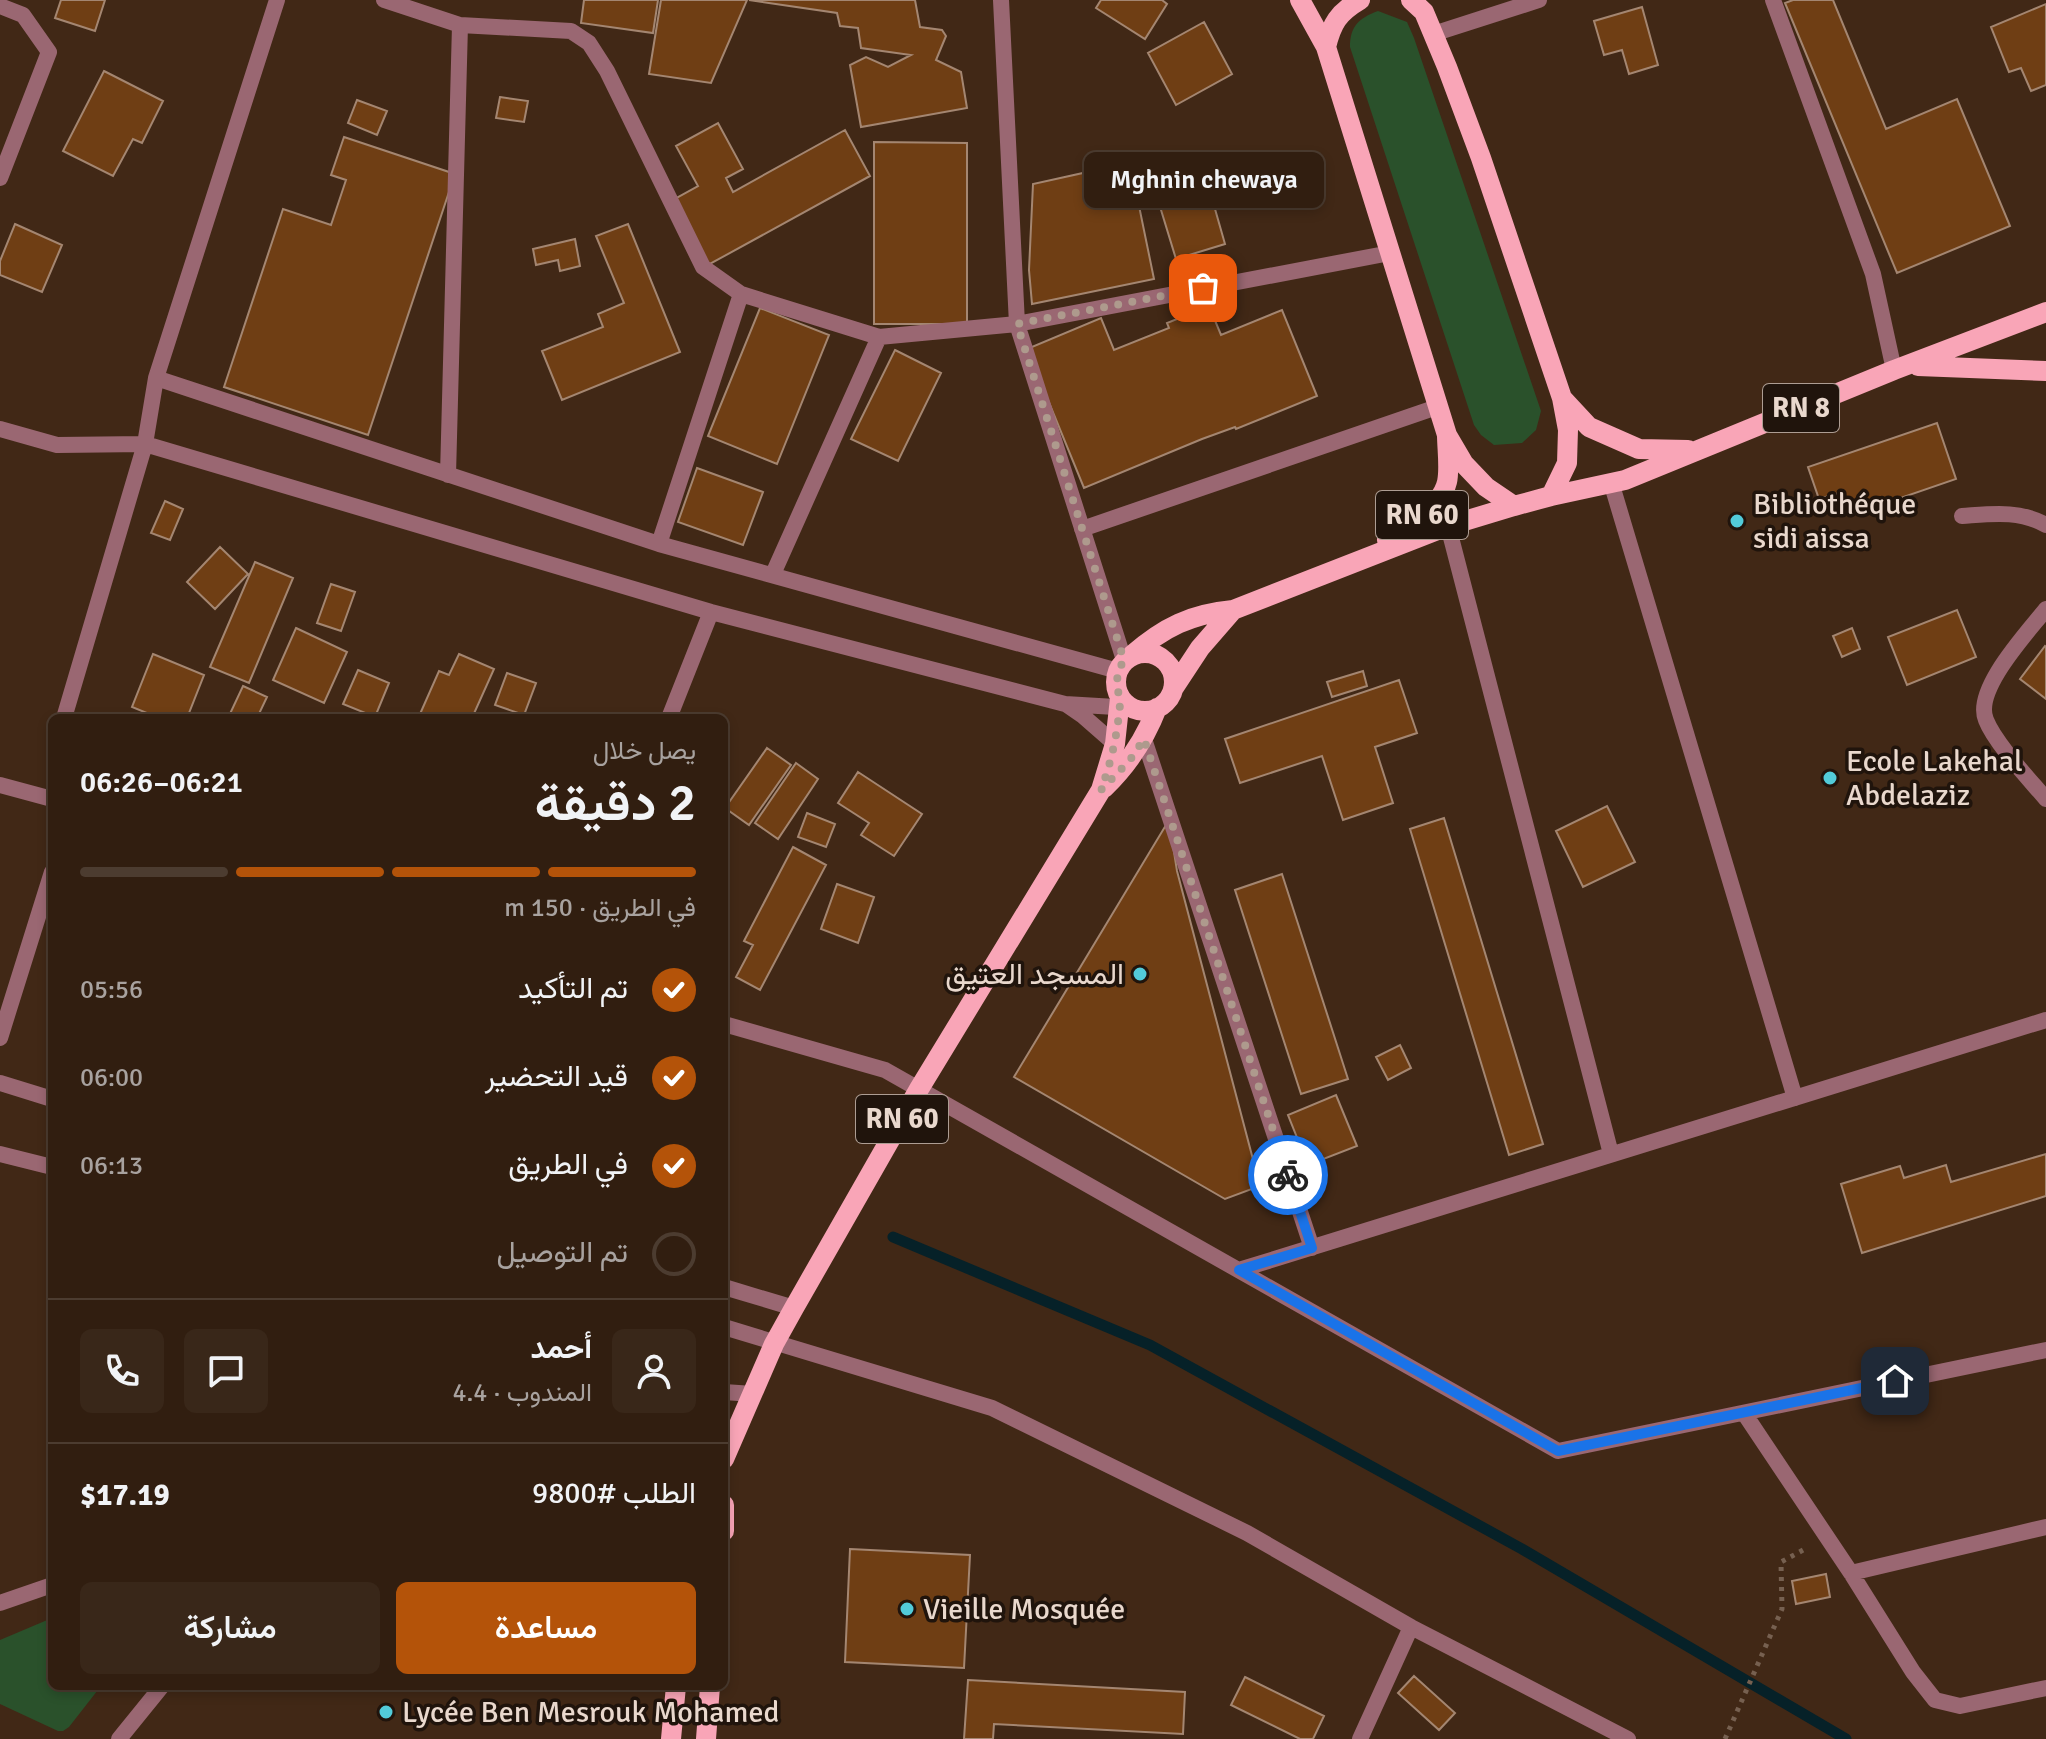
<!DOCTYPE html>
<html lang="ar">
<meta charset="utf-8">
<style>
:root{--surface:#311e10;--page:#392719;--text:#f1f3f6;--muted:#a8a29f;--line:#4c3c30;--accent:#b45309}
body{margin:0;font-family:Signika,Vazirmatn,sans-serif;background:var(--page);color:var(--text);direction:rtl;height:100vh;display:flex;flex-direction:column;font-size:30px;white-space:nowrap}
*{box-sizing:border-box;margin:0}
p{font-size:26px;color:var(--muted)}
.icon{flex:none;width:44px;height:44px;fill:none;stroke:currentColor;stroke-width:2;stroke-linecap:round;stroke-linejoin:round}
.map{position:relative;flex:1;overflow:hidden;direction:ltr}
.drawer{position:absolute;left:48px;top:714px;width:680px;height:976px;display:flex;flex-direction:column;background:var(--surface);border-radius:12px;box-shadow:0 4px 12px #0003,0 0 0 2px var(--line);direction:rtl}
.drawer>*{flex:none}
.pin{position:absolute;display:grid;place-items:center;width:68px;height:68px;color:#fff;margin:-34px;border-radius:16px;box-shadow:0 4px 12px #0006}
.courier{position:absolute;display:grid;place-items:center;width:80px;height:80px;margin:-40px;border:6px solid #1a73e8;border-radius:50%;background:#fff;color:#222;box-shadow:0 2px 10px #0007}
.bubble{position:absolute;height:56px;border-radius:12px;background:var(--surface);box-shadow:0 4px 12px #0003,0 0 0 2px var(--line);font-size:26px;font-weight:600;line-height:56px;text-align:center;direction:rtl}
.overview em{font-style:normal;font-weight:600}
.overview div{display:flex;flex-direction:column-reverse}
.overview{display:flex;align-items:center;justify-content:space-between;height:136px;padding:0 32px}
h1{font-size:52px;font-weight:600;line-height:60px}
.bar{display:grid;grid-template-columns:repeat(4,1fr);gap:12px 8px;align-content:center;height:96px;padding:0 32px}
.bar i{height:10px;border-radius:6px;background:var(--line)}
.bar .selected{background:var(--accent)}
.bar p{grid-column:span 4}
.line{display:flex;align-items:center;gap:20px;padding:0 32px;border-top:2px solid var(--line)}
.line div{flex:1}
.round{display:grid;place-items:center;flex:none;width:84px;height:84px;border-radius:12px;background:var(--page)}
ol{padding:0 32px;list-style:none}
li{display:flex;align-items:center;gap:24px;height:88px}
li p{margin-inline-start:auto}
li .icon{padding:8px;border-radius:50%;background:var(--accent);color:#fff;stroke-width:4}
li:last-child{color:var(--muted)}
li i{width:44px;height:44px;border:4px solid var(--line);border-radius:50%}
.action{display:flex;gap:16px;margin-top:auto;padding:16px 32px}
.action a{flex:1;height:92px;border-radius:12px;background:var(--accent);color:#fff;font-size:32px;font-weight:600;line-height:92px;text-align:center}
.action a+a{background:var(--page);color:var(--text)}
.map>svg:first-child{display:block}
</style>
<div class="map">
<svg width="2046" height="1739" viewBox="0 0 2046 1739">
<rect width="100%" height="100%" fill="#412816"/>
<!-- green -->
<path fill="#2a512b" d="M1378 11 1407 22 1414 38 1541 411 1536 430 1522 443 1494 445 1481 435 1474 425 1350 47C1350 26 1359 18 1378 11Z
M52 1618V1686H101L69 1727 63 1731H58L0 1704V1640Z"/>
<g fill="none" stroke-linecap="round" stroke-linejoin="round">
<!-- stream -->
<path stroke="#062128" stroke-width="11" d="M893 1237 1150 1345 1522 1549 1846 1739"/>
</g>
<!-- building -->
<path fill="#6f3e14" stroke="#a48671" stroke-width="2" d="M61 0H105L95 31 55 18Z
M584 0H658L653 33 581 23Z
M661 0H747L711 83 649 74Z
M749 0H915L920 27 942 30 946 36 936 60 961 72 967 108 861 127 850 65 866 57 888 67 911 55 861 48 858 28 840 26 837 13Z
M1101 0H1162L1167 4 1145 39 1096 8Z
M1793 0H1833L1886 129 1957 99 2010 226 1897 273 1785 3Z
M2046 4V85L2031 91 2021 68 2009 72 1991 27Z
M1642 7 1658 65 1629 74 1622 50 1604 55 1594 21Z
M1204 22 1232 74 1176 105 1148 53Z
M104 71 163 101 142 143 133 139 113 176 63 151Z
M500 97 528 101 524 122 496 118Z
M357 100 387 111 377 135 348 123Z
M718 123 743 169 726 178 733 192 845 130 870 176 708 265 673 200 698 186 676 146Z
M344 137 455 174 368 435 224 387 283 209 331 225 346 180 331 175Z
M874 142 967 143V324H874Z
M1131 167 1154 279 1032 304 1029 270 1033 184 1083 173 1084 176Z
M1191 176 1200 206 1213 202 1225 244 1176 259 1154 187Z
M15 224 62 245 42 292 0 275V261Z
M628 224 680 352 562 400 542 351 603 327 598 314 624 303 596 236Z
M575 239 580 266 560 271 558 260 536 265 533 249Z
M1209 306 1221 335 1282 310 1317 396 1236 429 1235 427 1202 439 1084 488 1027 349 1101 318 1114 350 1169 328 1167 323Z
M760 308 829 335 777 464 708 436Z
M895 350 941 373 898 461 851 439Z
M1937 423 1956 479 1851 515 1842 492 1819 499 1808 467Z
M697 468 763 492 743 545 678 522Z
M165 501 183 509 170 540 151 533Z
M220 547 248 574 215 609 187 582Z
M255 562 293 578 249 683 210 667Z
M331 584 355 592 341 631 317 623Z
M1957 610 1976 657 1907 685 1888 637Z
M296 628 347 652 324 703 273 680Z
M1852 628 1860 649 1842 657 1833 636Z
M2045 646 2046 647V699L2020 679Z
M153 654 204 675 187 718H159L132 707Z
M459 654 494 669 472 718H430L420 714 439 671 449 675Z
M358 670 389 683 375 717 343 704Z
M1363 671 1367 686 1332 697 1327 682Z
M507 673 536 683 524 715 495 705Z
M1399 680 1417 733 1375 747 1393 803 1343 820 1322 756 1240 783 1225 739Z
M243 686 267 697 257 718H228Z
M767 748 791 765 749 825 725 808Z
M796 763 818 779 778 839 755 823Z
M858 772 922 814 894 856 861 835 869 823 838 803Z
M1607 806 1635 862 1583 887 1556 831Z
M807 813 835 824 826 847 798 837Z
M1444 818 1543 1144 1509 1155 1410 829Z
M1169 820 1177 871 1260 1186 1225 1199 1014 1077Z
M793 847 826 865 760 990 736 977 753 945 744 941Z
M1282 874 1348 1079 1301 1094 1235 890Z
M837 884 874 897 858 943 821 929Z
M1400 1045 1411 1068 1388 1080 1376 1057Z
M1336 1095 1357 1146 1308 1165 1288 1115Z
M2046 1154V1196L1862 1253 1841 1184 1900 1166 1904 1178 1946 1165 1951 1182Z
M850 1549 970 1555 964 1668 845 1662Z
M1826 1574 1830 1597 1796 1604 1792 1581Z
M1414 1676 1455 1713 1439 1730 1398 1693Z
M1245 1677 1324 1716 1313 1739H1300L1231 1705Z
M968 1680 1185 1692 1183 1734 994 1724 993 1739H964Z"/>
<g fill="none" stroke-linecap="round" stroke-linejoin="round">
<!-- path -->
<path stroke="#766050" stroke-width="5" stroke-dasharray="4 6" stroke-linecap="butt" d="M1725 1739 1782 1609 1781 1562 1805 1549"/>
<!-- service -->
<path stroke="#9a6772" stroke-width="16" d="M1773 0 1873 274 1894 370
M0 6 23 15 49 52 0 178
M1433 34 1539 0
M1962 516C1992 514 2019 510 2046 525
M2046 609C2028 632 1973 690 1986 720 1995 743 2029 779 2046 799"/>
<!-- minor -->
<path stroke="#9a6772" stroke-width="16" d="M384 0 460 25 571 31 589 43 607 71 703 267 741 294 879 337 1017 324 1390 253
M1001 0 1017 324 1124 660
M156 378 659 544 1118 671
M0 429 57 445 145 444 711 612 1065 704 1132 708
M448 475 460 25
M1611 482 1795 1098
M1448 526 1611 1154
M1082 529 1437 407
M659 544 741 294
M773 574 879 337
M1067 705 1083 716 1115 744
M64 718 145 444 156 378 277 0
M669 718 711 612
M1144 739 1312 1248
M0 785 52 799
M724 1024 885 1070 1558 1451 2046 1350
M0 1038 52 872
M0 1083 52 1099
M0 1154 52 1167
M1239 1270 2046 1020
M724 1287 794 1308
M724 1327 992 1408 1247 1533 1411 1627
M724 1392 753 1394
M1744 1413 1851 1573 1913 1672 1935 1700 1960 1706 2046 1688
M1851 1573 2046 1527
M0 1603 52 1585
M119 1739 162 1686
M1360 1739 1411 1627 1628 1739"/>
<!-- primary -->
<path stroke="#f9a5b7" stroke-width="20" d="M1300 0 1326 47 1447 435 1464 464 1486 487 1514 506 1551 496 1567 463 1568 430 1562 398 1481 158 1447 67 1424 12 1411 0
M1326 47C1332 23 1338 13 1360 0
M1918 366 2046 371
M1562 398 1589 427 1639 449 1688 450
M1551 496 1625 480 1894 370 2046 312
M1387 540C1407 528 1442 505 1447 482 1450 469 1447 448 1447 435
M1116 682a29 29 0 1 1 58 0a29 29 0 1 1-58 0Z
M1132 655C1164 627 1191 614 1233 610L1448 526 1514 506
M1173 689 1200 648 1233 610
M1104 788C1128 765 1145 739 1157 708
M724 1459 774 1344 794 1308 919 1089 1101 790 1115 744 1120 698
M724 1505V1531
M671 1739 676 1686
M706 1739 710 1686"/>
</g>
<g fill="none" stroke-linecap="round" stroke-linejoin="round">
<!-- done -->
<path stroke="#ae9a8d" stroke-width="8" stroke-dasharray="0 14.4" d="M1203 288 1017 324 1124 660C1116 674 1116 681 1119 696 1121 704 1119 714 1118 722 1115 745 1109 768 1101 790L1130 760 1144 739 1288 1175"/>
<!-- route -->
<path stroke="#1a73e8" stroke-width="10" d="M1288 1175 1312 1248 1239 1270 1558 1451 1895 1381"/>
</g>
<!-- markers -->
<g fill="#52cbd9" stroke="#20140c" stroke-width="3">
<circle cx="1737" cy="521" r="8"/>
<circle cx="1830" cy="778" r="8"/>
<circle cx="1140" cy="974" r="8"/>
<circle cx="907" cy="1609" r="8"/>
<circle cx="386" cy="1712" r="8"/>
</g>
<g text-anchor="middle" dominant-baseline="central" stroke-width="7" stroke-linejoin="round" paint-order="stroke">
<!-- shield labels -->
<g fill="#20140c" stroke="#ad9d93" stroke-width="2">
<rect x="1763" y="384" width="76" height="48" rx="6"/>
<rect x="1376" y="491" width="92" height="48" rx="6"/>
<rect x="856" y="1095" width="92" height="48" rx="6"/>
</g>
<g font-size="28" font-weight="bold" fill="#e9d8cd">
<text x="1801" y="408">RN 8</text>
<text x="1422" y="515">RN 60</text>
<text x="902" y="1119">RN 60</text>
</g>
<!-- poi labels -->
<g font-size="30" fill="#e9d8cd" stroke="#20140c" text-anchor="start">
<text x="1753" y="504">Bibliothéque<tspan x="1753" dy="34">sidi aissa</tspan></text>
<text x="1846" y="761">Ecole Lakehal<tspan x="1846" dy="34">Abdelaziz</tspan></text>
<text x="1124" y="974" text-anchor="end">المسجد العتيق</text>
<text x="923" y="1609">Vieille Mosquée</text>
<text x="402" y="1712">Lycée Ben Mesrouk Mohamed</text>
</g>
</g>
</svg>
<div class="pin" style="left:1203px;top:288px;background:#ea580c"><svg class="icon" aria-label="bag" viewBox="0 0 24 24"><path d="M5 8h14l-1 12H6zM9 8a3 3 0 0 1 6 0"/></svg></div>
<div class="pin" style="left:1895px;top:1381px;background:#1f2937"><svg class="icon" aria-label="home" viewBox="0 0 24 24"><path d="M3 11l9-7 9 7M6 9v11h12V9"/></svg></div>
<div class="courier" style="left:1288px;top:1175px"><svg class="icon" aria-label="bike" viewBox="0 0 24 24"><circle cx="6" cy="16" r="4"/><circle cx="18" cy="16" r="4"/><path d="M6 16l4-8h5l3 8M10 8l3 8H6M13 5h3"/></svg></div>
<div class="bubble" style="left:1084px;top:152px;width:240px">Mghnin chewaya</div>
<section class="drawer">
<div class="overview"><div><h1>2 دقيقة</h1><p>يصل خلال</p></div><em>06:21–06:26</em></div>
<div class="bar"><i class="selected"></i><i class="selected"></i><i class="selected"></i><i></i><p>في الطريق · 150 m</p></div>
<ol>
<li><svg class="icon" aria-label="check" viewBox="0 0 24 24"><path d="M5 12l5 5 9-10"/></svg>تم التأكيد<p>05:56</p></li>
<li><svg class="icon" aria-label="check" viewBox="0 0 24 24"><path d="M5 12l5 5 9-10"/></svg>قيد التحضير<p>06:00</p></li>
<li><svg class="icon" aria-label="check" viewBox="0 0 24 24"><path d="M5 12l5 5 9-10"/></svg>في الطريق<p>06:13</p></li>
<li><i></i>تم التوصيل</li>
</ol>
<div class="line" style="height:144px"><a class="round"><svg class="icon" aria-label="person" viewBox="0 0 24 24"><circle cx="12" cy="8" r="4"/><path d="M4 21q1-7 8-7t8 7"/></svg></a><div><b>أحمد</b><p>المندوب · 4.4</p></div><a class="round"><svg class="icon" aria-label="chat" viewBox="0 0 24 24"><path d="M4 5h16v11H9l-5 4z"/></svg></a><a class="round"><svg class="icon" aria-label="phone" viewBox="0 0 24 24"><path d="M5 4h4l2 5-3 2q2 4 5 5l2-3 5 2v4C11 20 4 13 5 4z"/></svg></a></div>
<div class="line" style="height:104px"><div>الطلب #9800</div><b>$17.19</b></div>
<div class="action"><a>مساعدة</a><a>مشاركة</a></div>
</section>
</div>
